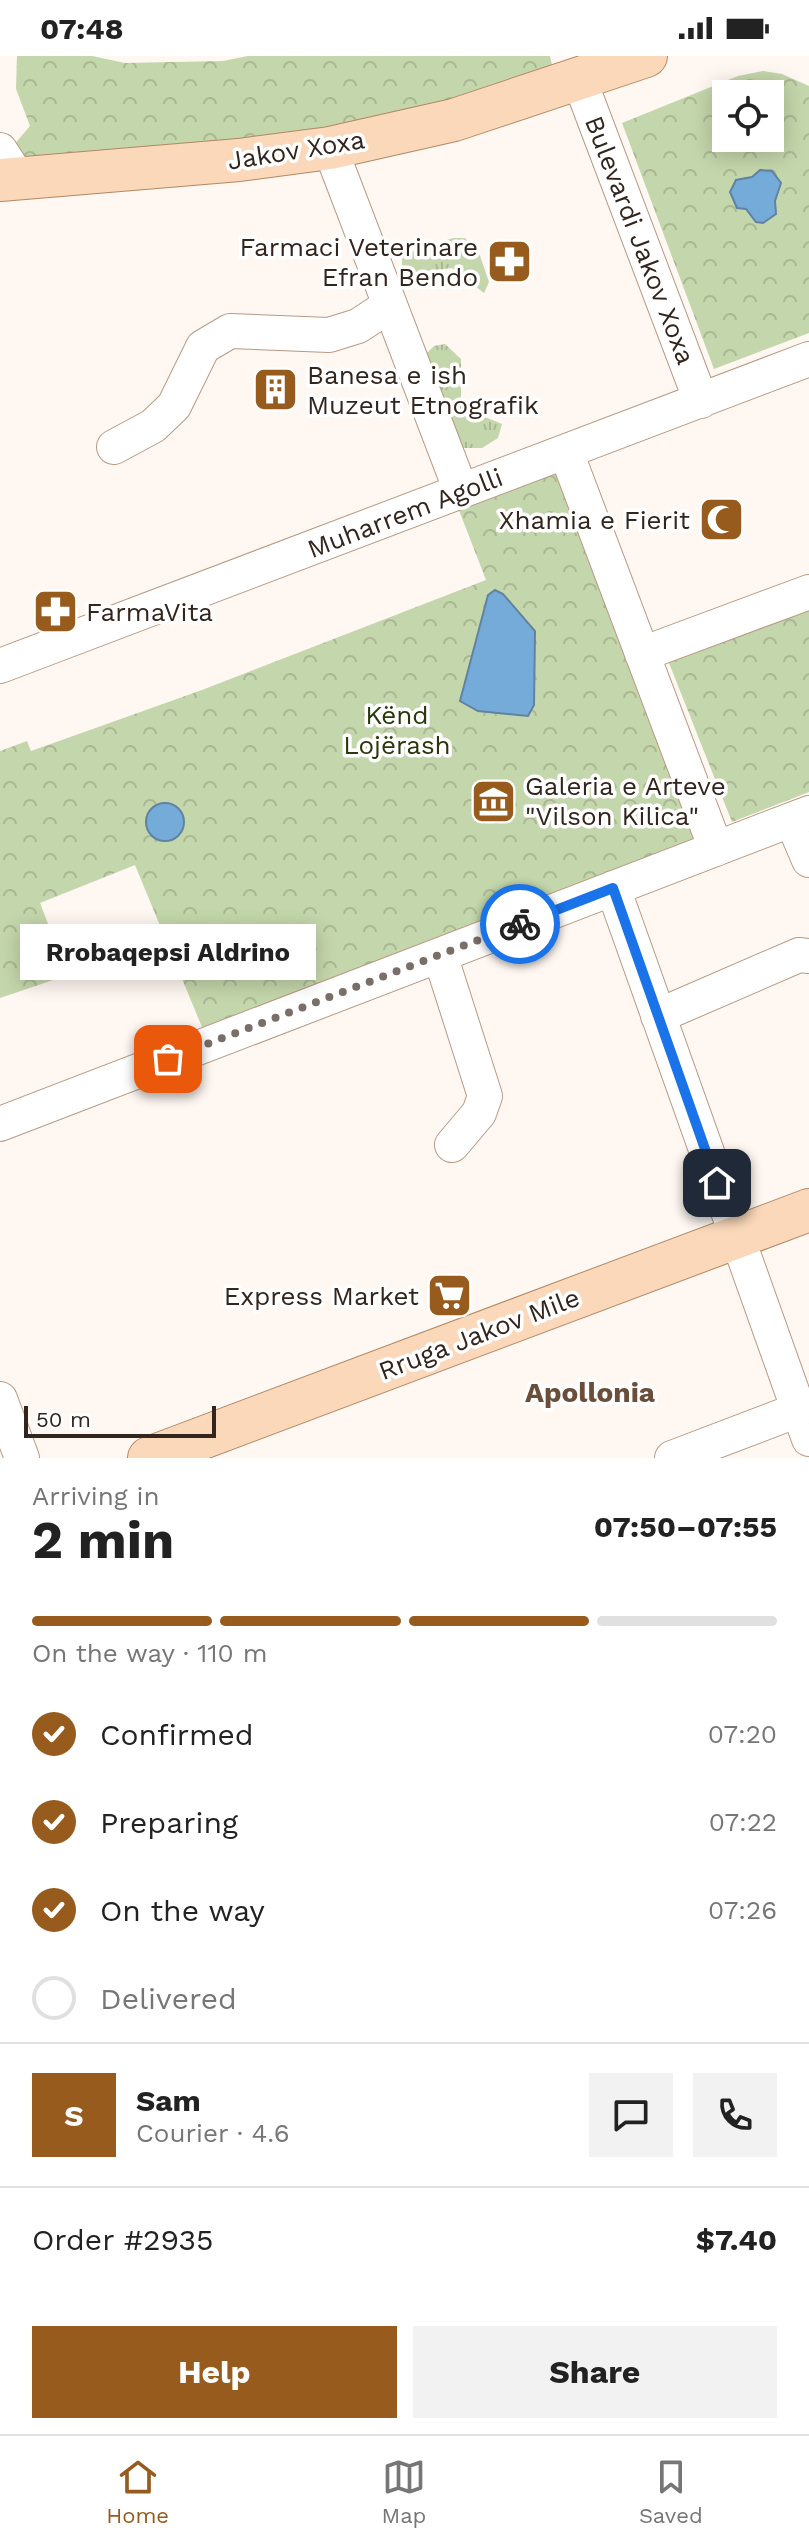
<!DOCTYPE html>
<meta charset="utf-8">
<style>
:root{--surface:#fff;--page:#f2f2f2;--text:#222;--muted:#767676;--line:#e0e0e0;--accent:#975b1d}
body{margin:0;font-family:"Work Sans",sans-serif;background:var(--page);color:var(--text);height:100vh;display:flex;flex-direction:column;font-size:30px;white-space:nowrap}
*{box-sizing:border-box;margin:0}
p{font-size:26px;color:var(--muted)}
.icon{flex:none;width:44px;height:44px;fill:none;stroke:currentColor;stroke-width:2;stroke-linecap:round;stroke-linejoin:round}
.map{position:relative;height:1402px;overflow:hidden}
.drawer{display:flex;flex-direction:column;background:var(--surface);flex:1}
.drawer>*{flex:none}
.fabs{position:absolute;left:712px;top:24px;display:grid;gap:16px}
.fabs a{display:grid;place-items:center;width:72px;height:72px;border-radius:0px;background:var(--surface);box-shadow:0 4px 20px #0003;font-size:40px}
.scale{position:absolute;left:24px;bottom:20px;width:192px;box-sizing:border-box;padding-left:8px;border:4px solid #32251d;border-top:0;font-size:22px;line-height:28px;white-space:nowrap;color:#32251d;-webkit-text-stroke:6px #fff;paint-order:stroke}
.pin{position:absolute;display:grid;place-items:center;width:68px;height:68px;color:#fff;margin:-34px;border-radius:16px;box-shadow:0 4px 12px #0006}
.courier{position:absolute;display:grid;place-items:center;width:80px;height:80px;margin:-40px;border:6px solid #1a73e8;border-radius:50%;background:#fff;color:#222;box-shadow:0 2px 10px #0007}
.bubble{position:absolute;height:56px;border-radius:0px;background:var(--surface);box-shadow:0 4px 20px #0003;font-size:26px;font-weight:700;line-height:56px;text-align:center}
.overview em{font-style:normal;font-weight:700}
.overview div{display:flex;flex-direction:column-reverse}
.overview{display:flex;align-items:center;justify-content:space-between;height:136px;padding:0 32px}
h1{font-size:52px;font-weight:700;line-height:60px}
.bar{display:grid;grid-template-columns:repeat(4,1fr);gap:12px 8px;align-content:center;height:96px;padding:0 32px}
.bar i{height:10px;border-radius:6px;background:var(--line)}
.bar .selected{background:var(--accent)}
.bar p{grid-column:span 4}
.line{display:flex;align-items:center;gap:20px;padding:0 32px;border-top:2px solid var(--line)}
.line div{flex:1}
.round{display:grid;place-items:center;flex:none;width:84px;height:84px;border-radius:0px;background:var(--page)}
ol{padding:0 32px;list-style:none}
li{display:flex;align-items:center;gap:24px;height:88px}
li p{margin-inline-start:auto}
li .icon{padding:8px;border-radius:50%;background:var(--accent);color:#fff;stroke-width:4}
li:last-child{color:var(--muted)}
li i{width:44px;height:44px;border:4px solid var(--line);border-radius:50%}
.cta{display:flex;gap:16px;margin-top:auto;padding:16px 32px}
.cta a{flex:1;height:92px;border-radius:0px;background:var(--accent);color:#fff;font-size:32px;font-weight:700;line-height:92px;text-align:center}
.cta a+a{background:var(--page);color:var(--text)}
.status{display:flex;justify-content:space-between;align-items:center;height:56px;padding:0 40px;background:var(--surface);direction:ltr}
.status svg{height:22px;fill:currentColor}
.dock{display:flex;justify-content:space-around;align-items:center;height:112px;border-top:2px solid var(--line);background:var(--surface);font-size:22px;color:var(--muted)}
.dock a{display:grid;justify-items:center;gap:4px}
.dock .selected{color:var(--accent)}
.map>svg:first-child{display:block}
</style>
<div class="status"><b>07:48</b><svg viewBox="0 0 49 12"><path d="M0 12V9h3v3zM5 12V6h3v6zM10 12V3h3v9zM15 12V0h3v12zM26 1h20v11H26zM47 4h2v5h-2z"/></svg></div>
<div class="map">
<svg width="809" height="1402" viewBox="0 0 809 1402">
<defs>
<pattern id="grass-tufts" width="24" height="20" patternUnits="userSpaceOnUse" patternTransform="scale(2)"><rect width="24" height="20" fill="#c4d6ab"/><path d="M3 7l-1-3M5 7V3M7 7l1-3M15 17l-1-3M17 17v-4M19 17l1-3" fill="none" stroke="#a9b893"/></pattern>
<pattern id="park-crowns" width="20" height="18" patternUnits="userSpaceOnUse" patternTransform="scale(2)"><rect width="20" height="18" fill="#c4d6ab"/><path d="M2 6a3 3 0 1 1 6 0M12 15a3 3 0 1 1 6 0" fill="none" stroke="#a9b893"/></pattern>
</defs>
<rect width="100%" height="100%" fill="#fef7f2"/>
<!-- grass -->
<path fill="url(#grass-tufts)" d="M453 182H465L479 197 489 226 484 237 452 212 411 217 402 211V199Z
M445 288 461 303V345L466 353 502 368 498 382 482 392H462L426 298 434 290Z"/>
<!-- park -->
<path fill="url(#park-crowns)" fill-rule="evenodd" d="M17 0H92L125 7 223 5 248 0H550L555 22 450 58 22 116 12 91 30 70 16 33Z
M763 15 782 18 809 30V277L714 313 622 67 738 20ZM726 38H770V82H726Z
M574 399 717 779 204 976 135 809 40 847 68 919 0 942V695L27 685 31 695 202 634 486 524 455 444Z
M809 546V736L732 766 667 602Z"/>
<!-- water -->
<path fill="#75abd9" stroke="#6183a1" stroke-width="2" d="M760 114 772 115 781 127 775 145 776 158 763 167 756 166 746 153 737 152 730 136 736 124 752 121Z
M495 534 503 538 535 575 534 649 528 660 478 655 460 645 488 539Z
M146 766a19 19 0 1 1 38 0a19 19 0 1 1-38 0Z"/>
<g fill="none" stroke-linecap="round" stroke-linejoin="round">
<defs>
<path id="minor" d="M579 23 701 345
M330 92 461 435
M0 94 19 123
M114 391 153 370 174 350 203 291 230 275 329 279 358 270 390 249
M566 396 716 793
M642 598 809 536
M0 610 809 303
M792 764 809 804
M613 832 809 1383
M440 899 485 1040 479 1057 452 1089
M658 960 799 899 809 900
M0 1068 809 757
M0 1343 22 1402
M672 1402 798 1354"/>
<path id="major" d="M0 124 239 104 330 92 454 64 646 0
M149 1402 809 1154"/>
</defs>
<!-- minor casing -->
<use href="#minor" stroke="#b99983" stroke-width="36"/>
<!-- major casing -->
<use href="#major" stroke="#b28864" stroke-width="44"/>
<!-- minor -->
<use href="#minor" stroke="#fff" stroke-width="34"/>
<!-- major -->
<use href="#major" stroke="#fad8b9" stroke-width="42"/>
</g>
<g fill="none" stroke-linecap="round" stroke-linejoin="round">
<!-- done -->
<path stroke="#796e68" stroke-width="8" stroke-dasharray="0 14.4" d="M168 1003 520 868"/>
<!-- route -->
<path stroke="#1a73e8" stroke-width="10" d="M520 868 613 832 717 1127"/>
</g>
<!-- icons -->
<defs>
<symbol id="pharmacy-square" viewBox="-11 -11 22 22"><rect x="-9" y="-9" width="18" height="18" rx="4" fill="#975b1d" stroke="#fff"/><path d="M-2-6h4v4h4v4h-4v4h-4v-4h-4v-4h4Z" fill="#fff"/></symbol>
<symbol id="building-square" viewBox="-11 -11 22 22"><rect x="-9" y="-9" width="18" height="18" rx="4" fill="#975b1d" stroke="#fff"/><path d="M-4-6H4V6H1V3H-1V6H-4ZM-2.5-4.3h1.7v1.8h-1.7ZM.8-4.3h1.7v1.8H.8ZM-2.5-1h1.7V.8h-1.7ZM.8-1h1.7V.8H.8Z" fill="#fff"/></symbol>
<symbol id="mosque-square" viewBox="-11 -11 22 22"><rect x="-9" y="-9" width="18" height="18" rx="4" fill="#975b1d" stroke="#fff"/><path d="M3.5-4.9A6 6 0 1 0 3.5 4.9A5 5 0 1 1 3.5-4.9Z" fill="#fff"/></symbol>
<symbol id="museum-square" viewBox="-11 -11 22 22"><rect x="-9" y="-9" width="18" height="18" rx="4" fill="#975b1d" stroke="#fff"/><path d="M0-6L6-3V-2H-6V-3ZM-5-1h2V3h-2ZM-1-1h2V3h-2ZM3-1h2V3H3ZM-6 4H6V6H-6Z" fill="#fff"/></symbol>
<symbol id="supermarket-square" viewBox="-11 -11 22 22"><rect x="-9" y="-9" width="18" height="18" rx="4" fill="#975b1d" stroke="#fff"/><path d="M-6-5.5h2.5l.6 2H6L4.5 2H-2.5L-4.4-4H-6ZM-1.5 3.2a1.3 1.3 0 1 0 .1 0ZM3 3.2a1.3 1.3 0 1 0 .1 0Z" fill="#fff"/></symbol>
</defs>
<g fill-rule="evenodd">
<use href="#pharmacy-square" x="484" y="180" width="51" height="51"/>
<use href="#building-square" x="250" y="308" width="51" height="51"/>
<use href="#mosque-square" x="696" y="438" width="51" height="51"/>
<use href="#pharmacy-square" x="30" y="530" width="51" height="51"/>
<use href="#museum-square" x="468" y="720" width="51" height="51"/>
<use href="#supermarket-square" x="424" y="1214" width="51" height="51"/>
</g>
<g text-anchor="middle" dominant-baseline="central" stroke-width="7" stroke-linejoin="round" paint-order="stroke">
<!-- street labels -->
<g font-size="26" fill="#32251d" stroke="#fff">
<text transform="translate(296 94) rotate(-9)">Jakov Xoxa</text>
<text transform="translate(640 184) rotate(69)">Bulevardi Jakov Xoxa</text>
<text transform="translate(405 457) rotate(-21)">Muharrem Agolli</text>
<text transform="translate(479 1278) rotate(-21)">Rruga Jakov Mile</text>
</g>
<!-- poi labels -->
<g font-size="26" fill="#32251d" stroke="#fff" text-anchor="end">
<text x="478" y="191">Farmaci Veterinare<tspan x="478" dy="30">Efran Bendo</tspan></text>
<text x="307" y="319" text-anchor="start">Banesa e ish<tspan x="307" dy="30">Muzeut Etnografik</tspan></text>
<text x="690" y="464">Xhamia e Fierit</text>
<text x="86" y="556" text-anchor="start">FarmaVita</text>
<text x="525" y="730" text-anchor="start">Galeria e Arteve<tspan x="525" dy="30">"Vilson Kilica"</tspan></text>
<text x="419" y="1240">Express Market</text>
</g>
<!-- park labels -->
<g font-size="26" fill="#28380a" stroke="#fff">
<text x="397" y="659">Kënd<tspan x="397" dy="30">Lojërash</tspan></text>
</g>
<!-- neighbourhood labels -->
<g font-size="28" font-weight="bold" fill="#6a4e39" stroke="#fff">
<text x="590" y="1336">Apollonia</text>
</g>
</g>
</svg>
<div class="fabs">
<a><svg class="icon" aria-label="locate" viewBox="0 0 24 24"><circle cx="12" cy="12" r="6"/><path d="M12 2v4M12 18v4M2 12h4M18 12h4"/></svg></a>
</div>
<div class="scale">50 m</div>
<div class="pin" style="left:168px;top:1003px;background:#ea580c"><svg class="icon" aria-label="bag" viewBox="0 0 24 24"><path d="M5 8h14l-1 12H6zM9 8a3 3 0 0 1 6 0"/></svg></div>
<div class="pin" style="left:717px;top:1127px;background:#1f2937"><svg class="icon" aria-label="home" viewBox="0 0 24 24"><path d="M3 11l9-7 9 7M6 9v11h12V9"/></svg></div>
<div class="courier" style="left:520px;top:868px"><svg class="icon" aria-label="bike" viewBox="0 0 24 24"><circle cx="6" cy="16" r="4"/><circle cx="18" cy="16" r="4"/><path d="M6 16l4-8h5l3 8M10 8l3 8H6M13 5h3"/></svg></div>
<div class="bubble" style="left:20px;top:868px;width:296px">Rrobaqepsi Aldrino</div>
</div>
<section class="drawer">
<div class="overview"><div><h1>2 min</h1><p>Arriving in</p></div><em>07:50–07:55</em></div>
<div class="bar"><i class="selected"></i><i class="selected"></i><i class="selected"></i><i></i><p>On the way · 110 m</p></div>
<ol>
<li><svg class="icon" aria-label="check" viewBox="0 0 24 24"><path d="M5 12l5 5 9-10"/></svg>Confirmed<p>07:20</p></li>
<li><svg class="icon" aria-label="check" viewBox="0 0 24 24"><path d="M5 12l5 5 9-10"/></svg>Preparing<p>07:22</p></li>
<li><svg class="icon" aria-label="check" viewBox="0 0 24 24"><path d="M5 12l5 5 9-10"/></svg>On the way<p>07:26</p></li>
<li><i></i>Delivered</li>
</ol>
<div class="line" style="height:144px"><b class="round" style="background:var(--accent);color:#fff">S</b><div><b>Sam</b><p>Courier · 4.6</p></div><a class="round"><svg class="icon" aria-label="chat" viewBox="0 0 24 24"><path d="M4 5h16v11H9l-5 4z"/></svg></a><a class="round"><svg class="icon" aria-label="phone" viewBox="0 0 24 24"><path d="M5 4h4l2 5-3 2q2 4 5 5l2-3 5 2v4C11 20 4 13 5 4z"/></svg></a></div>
<div class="line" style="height:104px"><div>Order #2935</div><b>$7.40</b></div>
<div class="cta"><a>Help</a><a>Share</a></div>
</section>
<nav class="dock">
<a class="selected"><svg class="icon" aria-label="home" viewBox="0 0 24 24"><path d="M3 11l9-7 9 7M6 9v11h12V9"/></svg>Home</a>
<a><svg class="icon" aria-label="map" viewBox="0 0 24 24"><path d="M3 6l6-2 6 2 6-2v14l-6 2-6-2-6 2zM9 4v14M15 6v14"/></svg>Map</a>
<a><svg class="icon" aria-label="saved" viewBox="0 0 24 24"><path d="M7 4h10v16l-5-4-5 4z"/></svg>Saved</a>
</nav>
